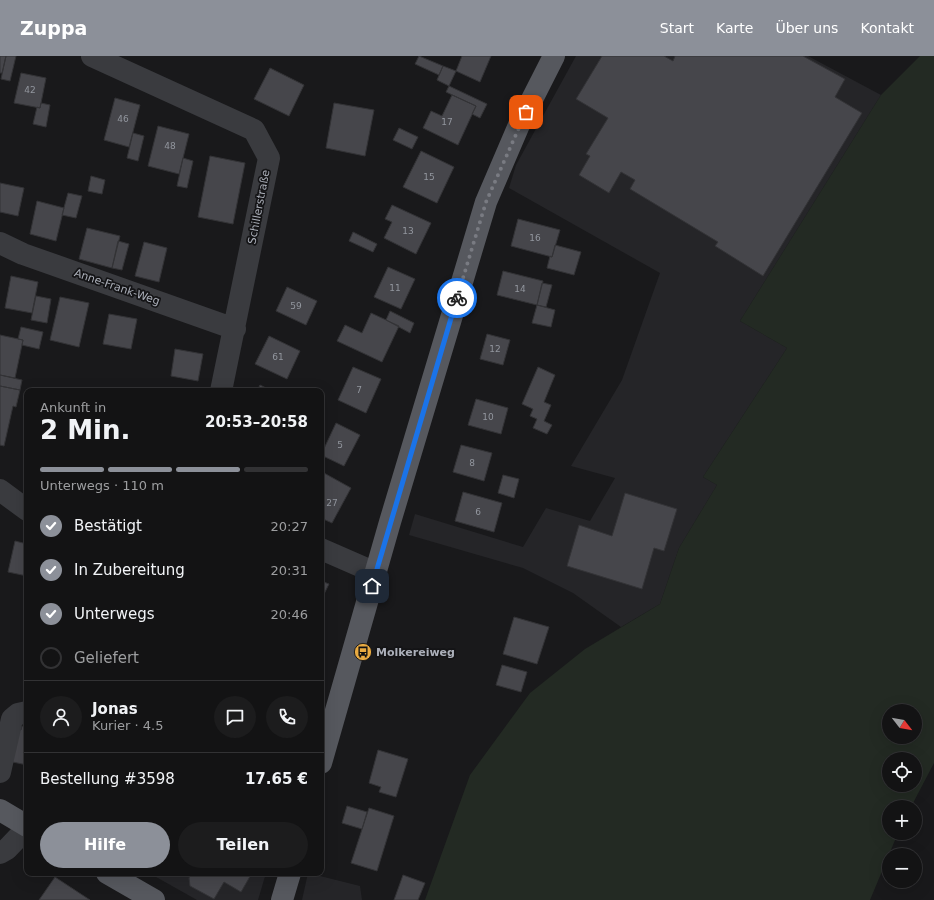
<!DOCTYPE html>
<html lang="de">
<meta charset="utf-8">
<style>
:root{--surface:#131314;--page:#1c1c1d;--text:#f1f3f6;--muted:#9d9ea0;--line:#323234;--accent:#8c9099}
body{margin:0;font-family:"DejaVu Sans",sans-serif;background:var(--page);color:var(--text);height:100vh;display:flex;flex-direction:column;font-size:15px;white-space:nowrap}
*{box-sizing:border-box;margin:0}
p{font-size:13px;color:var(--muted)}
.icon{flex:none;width:22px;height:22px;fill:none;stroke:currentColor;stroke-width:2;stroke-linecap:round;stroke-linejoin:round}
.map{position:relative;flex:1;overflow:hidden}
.panel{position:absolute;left:24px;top:332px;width:300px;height:488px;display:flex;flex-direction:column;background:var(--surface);border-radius:8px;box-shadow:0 4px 16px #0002,0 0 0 1px var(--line)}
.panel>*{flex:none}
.needle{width:26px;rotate:121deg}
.controls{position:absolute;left:882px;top:648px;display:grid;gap:8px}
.controls a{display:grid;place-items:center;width:40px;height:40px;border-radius:50%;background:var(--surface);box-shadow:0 4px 16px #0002,0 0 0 1px var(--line);font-size:20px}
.pin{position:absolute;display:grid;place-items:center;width:34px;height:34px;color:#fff;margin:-17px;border-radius:8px;box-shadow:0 2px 6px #0006}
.courier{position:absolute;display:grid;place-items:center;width:40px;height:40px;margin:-20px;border:3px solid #1a73e8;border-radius:50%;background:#fff;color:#222;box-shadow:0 1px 5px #0007}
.headline em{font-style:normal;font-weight:700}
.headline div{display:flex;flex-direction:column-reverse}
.headline{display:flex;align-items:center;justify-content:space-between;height:68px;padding:0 16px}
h1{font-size:26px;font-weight:700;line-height:30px}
.bar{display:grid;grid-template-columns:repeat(4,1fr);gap:6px 4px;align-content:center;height:48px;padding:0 16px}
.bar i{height:5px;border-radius:3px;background:var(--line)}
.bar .selected{background:var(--accent)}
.bar p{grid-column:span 4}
.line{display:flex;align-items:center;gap:10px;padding:0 16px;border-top:1px solid var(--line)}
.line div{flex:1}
.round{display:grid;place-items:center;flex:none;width:42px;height:42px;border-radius:21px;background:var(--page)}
ol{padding:0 16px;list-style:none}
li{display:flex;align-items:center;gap:12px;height:44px}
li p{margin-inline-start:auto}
li .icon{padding:4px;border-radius:50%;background:var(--accent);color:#fff;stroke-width:4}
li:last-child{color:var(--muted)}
li i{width:22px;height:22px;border:2px solid var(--line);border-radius:50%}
.action{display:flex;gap:8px;margin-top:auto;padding:8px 16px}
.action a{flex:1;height:46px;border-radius:24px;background:var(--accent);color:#fff;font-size:16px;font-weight:700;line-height:46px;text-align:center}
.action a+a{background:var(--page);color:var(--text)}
header{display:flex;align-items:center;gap:24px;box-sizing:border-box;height:56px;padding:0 20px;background:var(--accent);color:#fff}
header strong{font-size:19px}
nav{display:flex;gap:22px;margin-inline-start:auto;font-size:14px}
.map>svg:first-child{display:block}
</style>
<header>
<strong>Zuppa</strong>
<nav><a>Start</a><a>Karte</a><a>Über uns</a><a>Kontakt</a></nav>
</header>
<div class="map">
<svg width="934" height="844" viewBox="0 0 934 844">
<rect width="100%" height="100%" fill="#19191b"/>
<!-- built -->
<path fill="#252528" d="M576 0H808L881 39 740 265 787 292 703 421 717 429 679 492 660 548 621 571 573 537 523 512 409 479 415 458 523 491 546 452 590 465 615 422 571 410 622 324 660 217 509 132 516 109Z
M149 817H266L258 844H197Z
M308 817 360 830 362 844H302Z"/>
<!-- green -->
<path fill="#232a23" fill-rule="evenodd" d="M920 0H934V707L911 751H889V777H898L870 844H425L470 719 530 637 585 593 660 548 679 492 717 429 703 421 787 292 740 265 881 39ZM889 655H915V681H889ZM889 703H915V729H889Z"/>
<!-- building -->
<path fill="#46464b" stroke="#333336" d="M0 0H6L2 17H0Z
M6 0H16L10 25 1 23Z
M419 0 443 10 439 19 415 8Z
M462 0H491L480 26 456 15Z
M602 0H664L673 5 675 0H803L845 23 835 41 862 57 763 220 715 190 718 186 630 133 635 124 621 116 609 137 579 119 590 100 586 98 608 62 576 43Z
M443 10 456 15 449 30 437 24Z
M270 12 304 29 289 60 254 43Z
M21 17 46 22 40 52 14 47Z
M449 30 487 48 480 62 472 58 476 50 446 36Z
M452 39 476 50 458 89 423 72 431 55 442 60Z
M115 42 140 49 129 91 104 84Z
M41 47 50 49 46 71 33 68 37 51 40 52Z
M334 47 374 54 365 100 326 92Z
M158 70 189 78 179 118 148 110Z
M399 72 418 81 412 93 393 84Z
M133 77 144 80 138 105 127 102Z
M421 95 454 111 437 147 403 131Z
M210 100 245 107 233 168 198 161Z
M183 102 193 105 187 132 177 130Z
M91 120 105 124 102 138 88 135Z
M0 127 24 132 18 160 0 156Z
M68 137 82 140 76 162 62 159Z
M37 145 64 152 56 185 30 178Z
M392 149 431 167 416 198 384 182 392 166 385 163Z
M518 163 560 174 552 201 511 190Z
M87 172 120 180 112 212 79 203Z
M353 176 377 188 373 196 349 185Z
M118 185 129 188 122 214 112 212Z
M144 186 167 192 159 226 135 220Z
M555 189 581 196 574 219 547 212 550 200 552 201Z
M388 211 415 223 401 253 374 241Z
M503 215 543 225 537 249 497 239Z
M11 220 38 226 32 257 5 252Z
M542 227 552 229 546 251 537 249Z
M287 231 317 245 306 269 276 255Z
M36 240 51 243 47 267 31 264Z
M60 241 89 247 79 291 50 284Z
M537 249 555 254 551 271 532 267Z
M390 255 414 267 410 277 386 264Z
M371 257 399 270 382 306 337 285 345 269 362 277Z
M109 258 137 263 131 293 103 288Z
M21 271 43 276 39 293 22 289 23 284 18 283Z
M487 278 510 284 503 309 480 303Z
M0 279 23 284 15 322 0 319Z
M269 280 300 295 287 323 255 308Z
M175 293 203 298 198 325 171 320Z
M353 311 381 323 366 357 338 344Z
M538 311 555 319 544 346 551 349 544 365 552 369 547 378 533 372 537 363 530 360 533 353 522 348Z
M0 319 22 324 20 334 0 330Z
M260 329 272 335H257Z
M0 330 20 334 16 351 13 350 4 390 0 389Z
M476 343 508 352 501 378 468 369Z
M336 367 360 379 344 410 321 399Z
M461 389 492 397 484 425 453 416Z
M324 417 351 432 332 467 321 462V423Z
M503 419 519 423 514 442 498 437Z
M463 436 502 447 494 476 455 465Z
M625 437 677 453 664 495 654 492 642 533 567 510 579 469 612 480Z
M15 485 27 488V520L8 516Z
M321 525 329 528 321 544Z
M514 561 549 571 537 608 503 598Z
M502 609 527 616 521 636 496 629Z
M22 670 27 671V709L8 705 15 673 21 674Z
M378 694 408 703 396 741 379 736 381 731 369 727Z
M347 750 367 756 362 773 342 767Z
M369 752 394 760 377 815 351 807Z
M192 817H252L241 836 224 826 214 843 190 830 189 822Z
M403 819 425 827 418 844H394Z
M55 821 90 844H39Z"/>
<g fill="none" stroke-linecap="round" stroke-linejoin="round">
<!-- minor -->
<path stroke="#3a3b3f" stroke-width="22" d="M92 0 254 74 269 102 221 335
M0 187 23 198 235 273
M0 434 27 454
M321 493 376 517
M0 716 12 663 18 658 27 656
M0 797 7 793 27 772"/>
<!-- major -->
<path stroke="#56585e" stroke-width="22" d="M321 707 390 466 486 146 519 69 554 0
M0 754 27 770
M107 817 154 844
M282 844 290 817"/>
</g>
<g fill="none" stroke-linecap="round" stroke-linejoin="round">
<!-- done -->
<path stroke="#797b82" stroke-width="4" stroke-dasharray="0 7.2" d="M457 242 486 146 526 56"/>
<!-- route -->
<path stroke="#1a73e8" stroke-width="5" d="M372 530 457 242"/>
</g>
<!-- icons -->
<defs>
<symbol id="bus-disc" viewBox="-11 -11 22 22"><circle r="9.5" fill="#e9ab42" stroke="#141416"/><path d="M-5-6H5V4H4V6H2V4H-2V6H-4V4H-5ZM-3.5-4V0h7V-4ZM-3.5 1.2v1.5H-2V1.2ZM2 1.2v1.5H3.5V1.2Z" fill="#111"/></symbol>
</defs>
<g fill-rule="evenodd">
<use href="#bus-disc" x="353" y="586" width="20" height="20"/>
</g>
<g text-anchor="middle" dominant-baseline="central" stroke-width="3.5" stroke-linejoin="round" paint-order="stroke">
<!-- number labels -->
<g font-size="9" fill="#92969e">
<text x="30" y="34">42</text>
<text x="123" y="63">46</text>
<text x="447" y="66">17</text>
<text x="170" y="90">48</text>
<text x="429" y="121">15</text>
<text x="408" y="175">13</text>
<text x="535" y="182">16</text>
<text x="395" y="232">11</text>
<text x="520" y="233">14</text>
<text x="296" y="250">59</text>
<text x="495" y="293">12</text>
<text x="278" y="301">61</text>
<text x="359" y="334">7</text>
<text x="488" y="361">10</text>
<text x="340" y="389">5</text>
<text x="472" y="407">8</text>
<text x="332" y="447">27</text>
<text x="478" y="456">6</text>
</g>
<!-- street labels -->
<g font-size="11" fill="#acb0ba" stroke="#141416">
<text transform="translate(259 151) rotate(-79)">Schillerstraße</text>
<text transform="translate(117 231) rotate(19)">Anne-Frank-Weg</text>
</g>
<!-- poi labels -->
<g font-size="11" font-weight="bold" fill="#acb0ba" stroke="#141416" text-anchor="start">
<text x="376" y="596">Molkereiweg</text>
</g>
</g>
</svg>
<div class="controls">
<a><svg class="needle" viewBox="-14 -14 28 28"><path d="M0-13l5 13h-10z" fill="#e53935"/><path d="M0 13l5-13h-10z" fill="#9d9ea0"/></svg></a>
<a><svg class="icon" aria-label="locate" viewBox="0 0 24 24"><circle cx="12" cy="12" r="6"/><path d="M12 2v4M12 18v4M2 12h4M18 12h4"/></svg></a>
<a>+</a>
<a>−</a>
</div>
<div class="pin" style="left:526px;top:56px;background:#ea580c"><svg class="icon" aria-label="bag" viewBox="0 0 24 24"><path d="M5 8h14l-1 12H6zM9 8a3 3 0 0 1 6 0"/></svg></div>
<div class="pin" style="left:372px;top:530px;background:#1f2937"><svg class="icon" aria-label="home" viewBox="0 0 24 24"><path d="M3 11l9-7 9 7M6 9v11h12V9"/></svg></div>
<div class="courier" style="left:457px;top:242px"><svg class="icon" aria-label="bike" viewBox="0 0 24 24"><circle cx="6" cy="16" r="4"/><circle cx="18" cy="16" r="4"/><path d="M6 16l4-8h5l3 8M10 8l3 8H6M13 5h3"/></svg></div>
<section class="panel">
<div class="headline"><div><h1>2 Min.</h1><p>Ankunft in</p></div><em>20:53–20:58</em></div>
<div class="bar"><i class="selected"></i><i class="selected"></i><i class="selected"></i><i></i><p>Unterwegs · 110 m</p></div>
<ol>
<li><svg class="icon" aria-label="check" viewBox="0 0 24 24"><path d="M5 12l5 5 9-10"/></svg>Bestätigt<p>20:27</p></li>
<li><svg class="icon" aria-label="check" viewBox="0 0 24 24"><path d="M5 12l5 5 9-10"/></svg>In Zubereitung<p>20:31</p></li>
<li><svg class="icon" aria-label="check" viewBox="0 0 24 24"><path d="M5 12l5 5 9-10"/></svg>Unterwegs<p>20:46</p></li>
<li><i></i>Geliefert</li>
</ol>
<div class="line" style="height:72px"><a class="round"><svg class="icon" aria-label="person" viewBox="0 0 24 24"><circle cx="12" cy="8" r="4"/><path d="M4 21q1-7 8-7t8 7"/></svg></a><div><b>Jonas</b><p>Kurier · 4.5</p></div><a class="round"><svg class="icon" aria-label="chat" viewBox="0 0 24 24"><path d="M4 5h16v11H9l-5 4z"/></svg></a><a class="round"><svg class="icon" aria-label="phone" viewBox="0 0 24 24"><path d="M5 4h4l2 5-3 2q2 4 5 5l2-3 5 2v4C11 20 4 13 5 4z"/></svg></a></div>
<div class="line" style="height:52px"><div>Bestellung #3598</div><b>17.65 €</b></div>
<div class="action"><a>Hilfe</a><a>Teilen</a></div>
</section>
</div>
